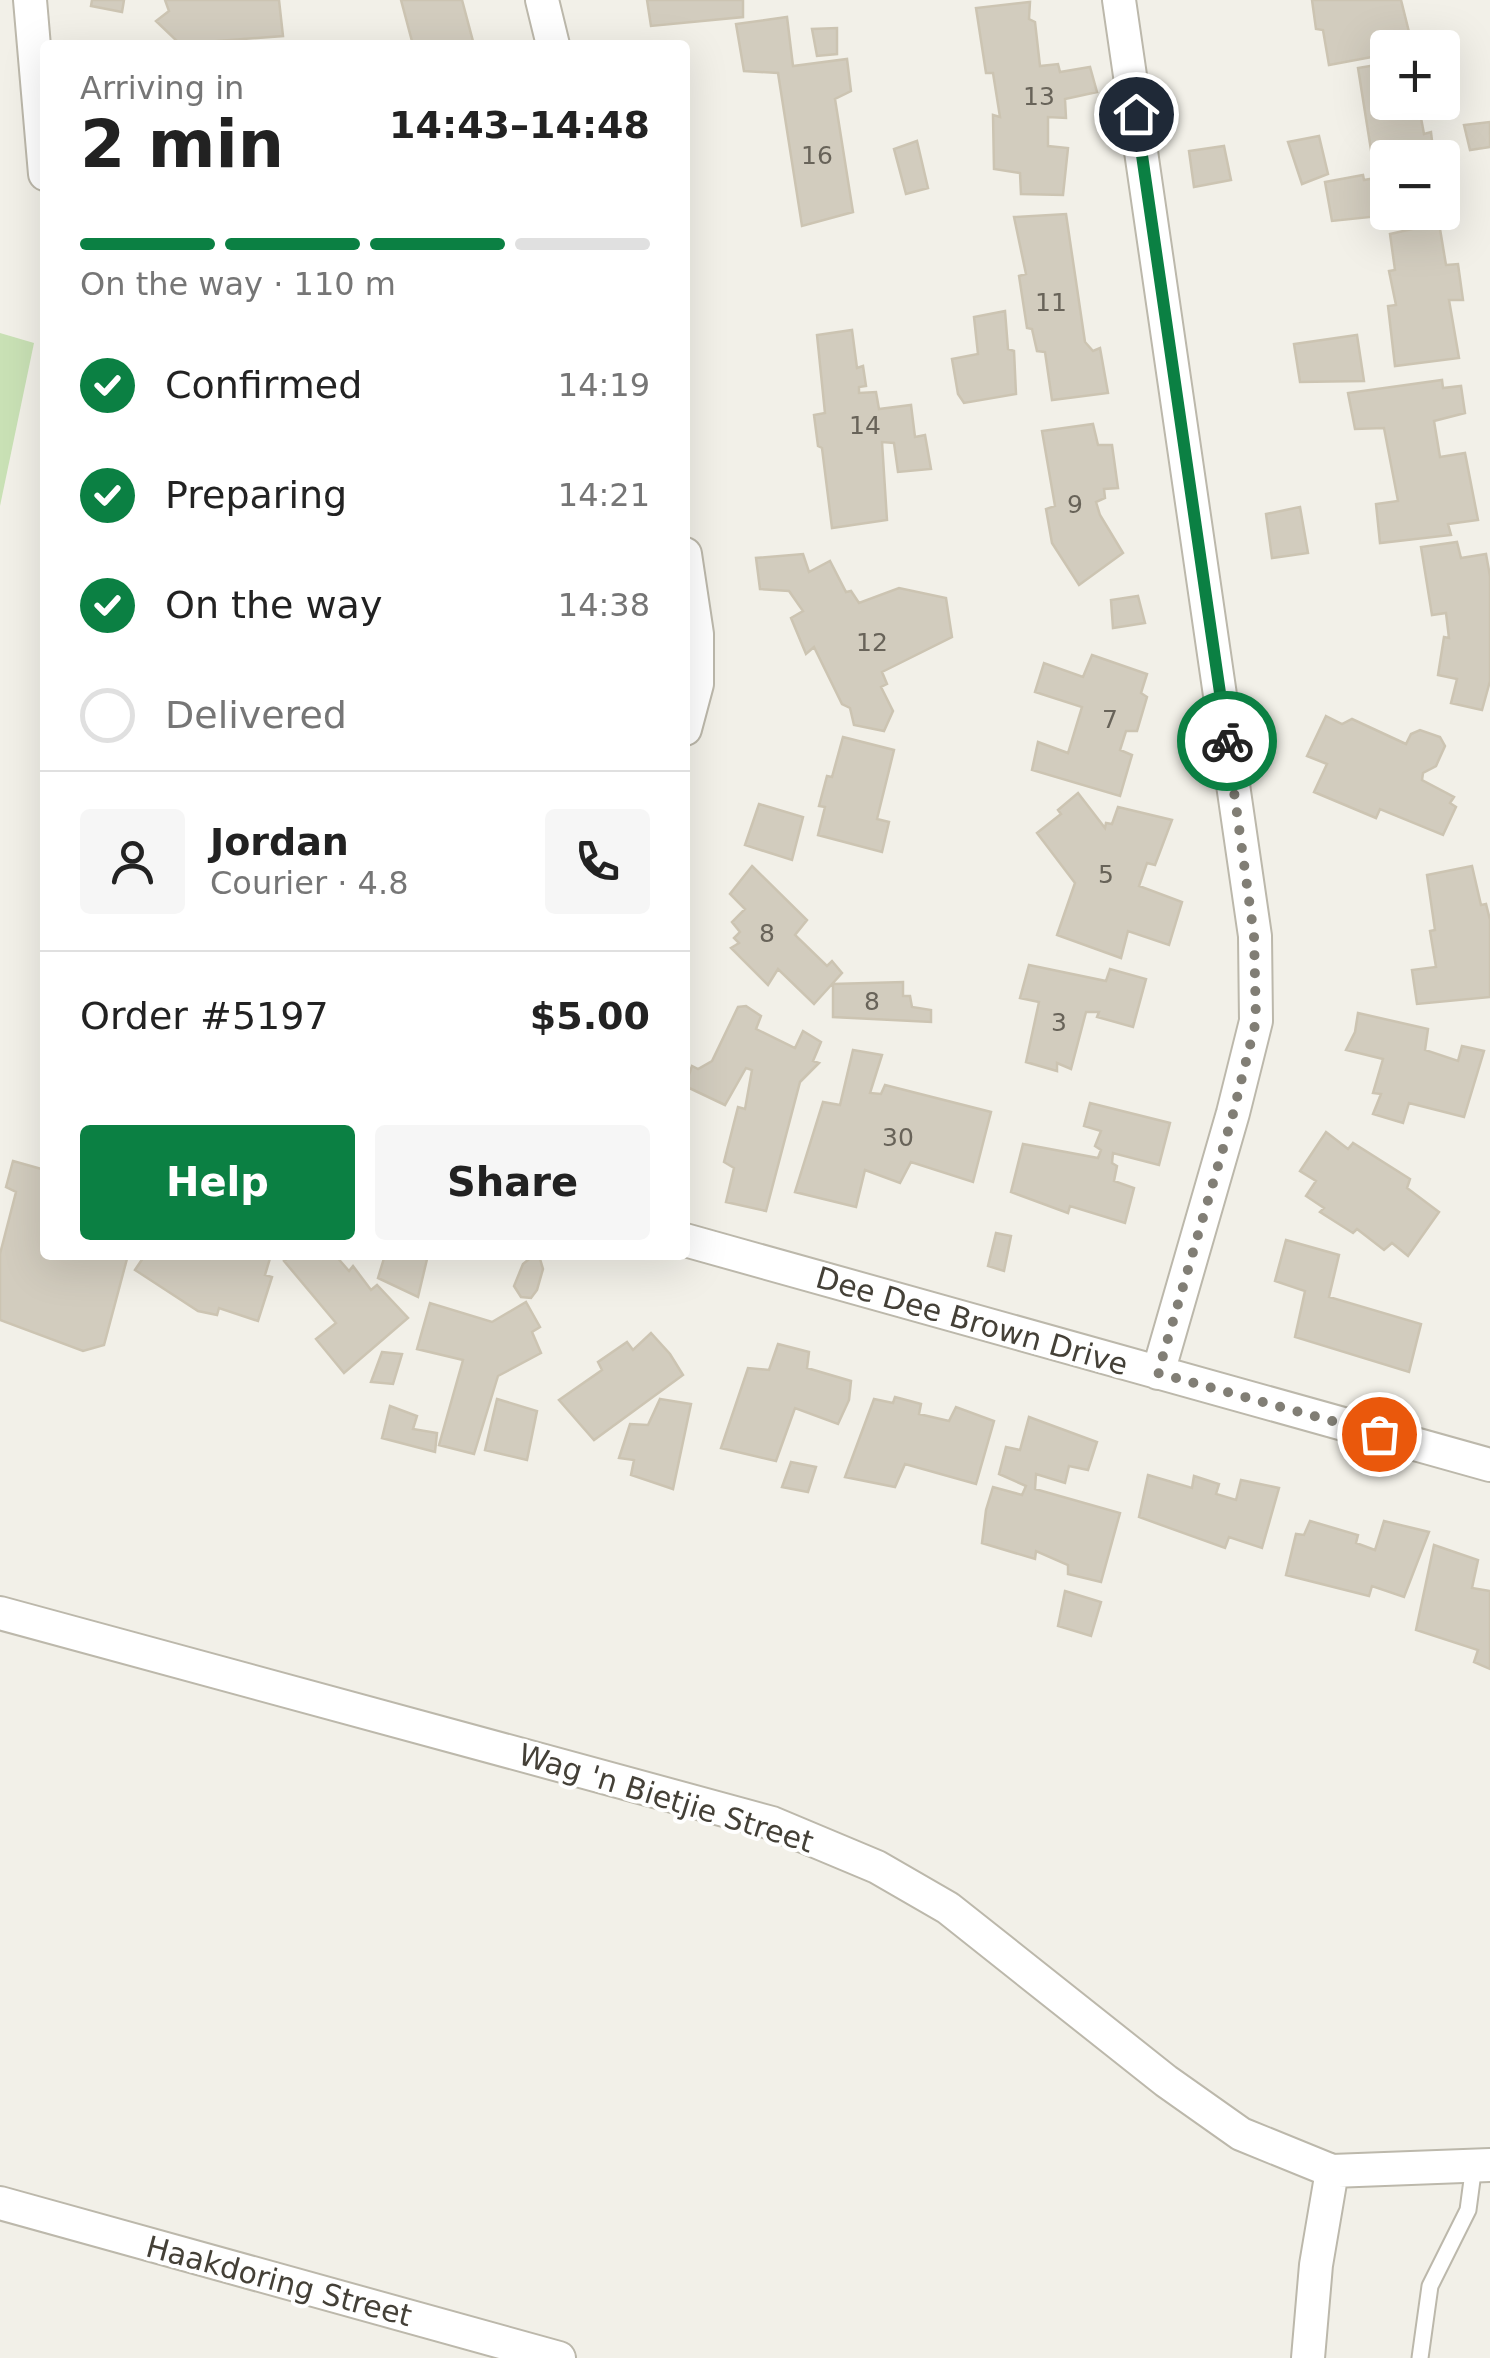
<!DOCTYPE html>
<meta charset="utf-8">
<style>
:root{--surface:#fff;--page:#f6f6f6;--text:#222;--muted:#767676;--line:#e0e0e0;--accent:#0b8043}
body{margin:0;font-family:"DejaVu Sans",sans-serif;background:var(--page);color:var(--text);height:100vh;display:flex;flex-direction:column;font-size:38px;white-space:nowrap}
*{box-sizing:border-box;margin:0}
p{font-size:32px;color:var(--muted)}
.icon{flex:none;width:55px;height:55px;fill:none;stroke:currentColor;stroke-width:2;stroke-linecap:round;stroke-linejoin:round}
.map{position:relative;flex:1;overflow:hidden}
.panel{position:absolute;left:40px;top:40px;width:650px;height:1220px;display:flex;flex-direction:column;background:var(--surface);border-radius:10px;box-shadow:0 10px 40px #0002}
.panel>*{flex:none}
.buttons{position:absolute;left:1370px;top:30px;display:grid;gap:20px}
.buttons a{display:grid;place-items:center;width:90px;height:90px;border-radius:10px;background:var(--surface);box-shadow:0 10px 40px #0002;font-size:50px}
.pin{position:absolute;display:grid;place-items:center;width:85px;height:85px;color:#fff;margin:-42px;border:5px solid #fff;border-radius:50%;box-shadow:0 2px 10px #0007}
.courier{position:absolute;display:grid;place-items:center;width:100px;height:100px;margin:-50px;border:8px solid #0b8043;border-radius:50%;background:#fff;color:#222;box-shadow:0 2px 12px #0007}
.head em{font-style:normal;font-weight:600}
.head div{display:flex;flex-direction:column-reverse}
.head{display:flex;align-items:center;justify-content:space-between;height:170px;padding:0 40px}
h1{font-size:65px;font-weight:600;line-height:75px}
.bar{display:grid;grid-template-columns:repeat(4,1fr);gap:15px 10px;align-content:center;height:120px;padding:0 40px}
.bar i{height:12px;border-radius:8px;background:var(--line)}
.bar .current{background:var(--accent)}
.bar p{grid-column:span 4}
.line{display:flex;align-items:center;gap:25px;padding:0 40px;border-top:2px solid var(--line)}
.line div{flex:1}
.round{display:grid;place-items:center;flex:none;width:105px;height:105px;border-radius:10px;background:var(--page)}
ol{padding:0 40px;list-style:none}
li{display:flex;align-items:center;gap:30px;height:110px}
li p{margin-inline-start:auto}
li .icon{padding:10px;border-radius:50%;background:var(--accent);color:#fff;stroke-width:4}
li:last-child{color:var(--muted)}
li i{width:55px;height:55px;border:5px solid var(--line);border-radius:50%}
.cta{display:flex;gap:20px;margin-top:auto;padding:20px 40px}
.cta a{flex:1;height:115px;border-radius:10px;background:var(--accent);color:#fff;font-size:40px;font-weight:600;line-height:115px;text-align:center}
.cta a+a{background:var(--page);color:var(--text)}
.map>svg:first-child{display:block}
</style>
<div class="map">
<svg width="1490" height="2358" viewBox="0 0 1490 2358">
<rect width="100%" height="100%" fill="#f2f0e8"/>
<!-- green -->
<path fill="#c9e1b5" d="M0 333 34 343 0 506Z"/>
<!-- building -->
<path fill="#d2ccbe" stroke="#ccc4b2" stroke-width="2.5" d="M92 0H124L122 12 91 6Z
M165 0H279L283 36 180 44 156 21 169 11Z
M401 0H462L474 45H413Z
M647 0H743V17L651 26Z
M1312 0H1401L1413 48H1388V54L1329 65 1323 30 1316 29Z
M1030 2 1029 19 1035 22 1040 66 1058 64 1060 72 1090 67 1097 92 1065 99 1066 118 1048 117V146L1068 148 1063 195 1021 194 1020 173 994 169 993 115 1000 117 993 73H986L976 8Z
M787 17 793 66 847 59 851 91 835 99 853 212 802 226 778 73 744 71 736 24Z
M837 28V54L817 56 812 29Z
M1388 63V102H1418L1424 134 1431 132 1434 158H1388L1390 215 1332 221 1325 182 1363 175 1364 180 1381 177 1377 149 1371 150 1358 68Z
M1490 122V147L1470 150 1464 125Z
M1319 136 1328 174 1302 184 1288 142Z
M917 141 928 188 906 194 894 149Z
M1224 146 1231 180 1194 187 1189 151Z
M1066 214 1085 342 1093 351 1100 348 1108 393 1052 400 1045 352 1037 351 1032 329 1027 328 1019 276 1026 274 1014 217Z
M1439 223 1446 265 1458 264 1463 300H1449L1459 358 1395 366 1388 306 1396 305 1389 271 1395 270 1390 234Z
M1005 311 1008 349 1014 351 1016 394 964 403 958 394 952 359 978 354 974 317Z
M852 330 857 368 863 366 866 386 859 387V393L876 392 879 409 911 405 915 437 925 435 931 469 898 472 894 443 882 442 887 520 832 528 822 448 818 446 814 415 825 413 817 335Z
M1357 335 1364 381 1300 382 1294 344Z
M1442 380 1443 388 1461 386 1465 413 1434 421 1440 457 1465 453 1478 520 1448 524 1451 535 1380 543 1376 504 1398 501 1384 428 1355 429 1348 393Z
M1093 424 1098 445H1112L1118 488 1104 489 1105 498 1096 502 1100 515 1123 553 1079 585 1052 543 1046 509 1055 506 1042 431Z
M1300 507 1308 553 1272 558 1266 514Z
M1457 542 1461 558 1486 554 1490 576V681L1482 710 1451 703 1457 679 1438 675 1444 637 1449 638 1446 613 1432 615 1421 547Z
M803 554 809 572 830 561 846 592 851 591 859 603 899 588 946 598 952 637 882 672 887 684 881 687 893 711 884 731 854 725 850 708 842 704 814 647 806 654 791 618 803 611 789 591 760 589 756 558Z
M1138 596 1145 623 1113 628 1111 600Z
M1092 655 1147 674 1141 693 1147 697 1137 731H1126L1120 750 1132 755 1120 796 1032 770 1038 742 1068 753 1082 707 1035 692 1044 663 1083 677Z
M1326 716 1342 724 1352 719 1406 744 1411 734 1420 730 1440 737 1445 746 1436 766 1423 773 1422 780 1454 797 1450 803 1456 807 1443 835 1380 809 1376 818 1314 792 1327 764 1307 756Z
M843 737 894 750 877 819 889 822 882 852 818 835 825 807 819 806 827 776 832 777Z
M1078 793 1105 828 1106 823 1112 824 1118 807 1172 820 1155 865 1147 863 1139 886 1182 902 1169 945 1128 931 1121 958 1057 935 1075 883 1037 833 1061 814 1058 810Z
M759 804 803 817 792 860 745 845Z
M752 866 807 920 795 935 827 966 832 961 842 973 814 1004 778 969 768 985 731 948 739 943 734 938 740 932 732 922 745 909 730 894Z
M1472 866 1481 905 1486 904 1490 920V997L1417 1004 1412 970 1436 967 1430 931 1435 930 1427 875Z
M1029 965 1106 981 1110 969 1146 979 1133 1027 1097 1017 1099 1012H1086L1071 1069 1057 1063V1071L1026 1062 1039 1002 1020 998Z
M903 982V996H910L912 1007 931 1010V1022L833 1017V984Z
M746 1006 761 1016 756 1029 795 1048 803 1031 821 1042 813 1061 819 1063 800 1082 766 1211 726 1202 734 1168 724 1162 738 1107 745 1109 752 1070 746 1068 725 1105 685 1086 692 1066 698 1069 712 1061 738 1007Z
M1358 1013 1428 1029 1425 1050 1458 1061 1462 1046 1484 1051 1464 1117 1409 1103 1403 1123 1373 1114 1381 1094 1373 1093 1383 1059 1346 1050 1355 1032Z
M853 1050 882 1055 870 1093 881 1094 885 1085 991 1112 973 1182 911 1162 900 1183 865 1170 856 1207 795 1192 823 1102 840 1105Z
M1090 1103 1170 1123 1159 1165 1113 1153 1112 1163 1117 1166 1114 1181 1134 1188 1125 1223 1070 1206 1068 1213 1011 1192 1023 1144 1098 1158 1101 1150 1095 1146 1101 1131 1084 1126Z
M1326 1132 1348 1149 1353 1143 1410 1179 1407 1188 1439 1212 1408 1256 1392 1243 1384 1250 1357 1229 1353 1233 1320 1212 1324 1208 1306 1196 1316 1181 1300 1171Z
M13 1161 45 1170V1255H128L104 1345 83 1351 0 1320V1254L16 1192 6 1187Z
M996 1233 1011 1236 1004 1271 988 1266Z
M1286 1240 1339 1255 1329 1297 1421 1324 1409 1372 1295 1337 1305 1291 1275 1281Z
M145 1255H271L265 1275 272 1277 258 1321 219 1308 217 1315 198 1311 135 1270Z
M292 1255H335L349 1271 353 1266 371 1290 377 1285 408 1318 344 1373 316 1339 336 1323 284 1261Z
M385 1255H428L418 1297 378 1278Z
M533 1256 540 1259 543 1269 537 1290 531 1298 521 1297 514 1286 523 1264Z
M526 1302 540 1327 532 1332 541 1353 498 1376 474 1454 439 1445 463 1360 417 1349 430 1303 492 1322Z
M651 1333 670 1354 683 1375 594 1440 559 1400 602 1370 598 1362 627 1342 633 1350Z
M778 1344 809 1352 807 1368 851 1381 849 1400 838 1424 795 1408 776 1461 721 1448 748 1368 769 1370Z
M382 1352 402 1354 393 1384 371 1382Z
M895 1397 921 1404 919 1414 949 1421 956 1407 994 1421 976 1484 905 1464 895 1487 845 1477 874 1399 893 1403Z
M497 1399 537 1411 527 1460 485 1450Z
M660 1399 691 1404 673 1489 631 1475 634 1460 619 1458 630 1424 648 1425Z
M390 1406 417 1416 413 1429 437 1433 435 1452 382 1438Z
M1029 1417 1097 1442 1088 1470 1069 1466 1065 1483 1036 1474 1035 1489 1120 1513 1101 1582 1068 1574V1565L1036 1551 1035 1559 982 1543 986 1510 993 1487 1022 1495 1026 1486 999 1474 1006 1447 1020 1450Z
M791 1462 816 1467 808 1492 782 1487Z
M1148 1475 1192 1488 1194 1476 1219 1484 1216 1494 1236 1500 1241 1480 1279 1488 1262 1548 1229 1537 1225 1548 1139 1517Z
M1310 1521 1358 1535 1356 1543 1375 1550 1384 1521 1429 1532 1404 1597 1372 1586 1369 1596 1286 1575 1296 1534 1304 1535Z
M1434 1545 1478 1560 1472 1588 1490 1591V1669L1474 1662 1478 1650 1416 1630Z
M1065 1591 1101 1602 1091 1636 1058 1626Z"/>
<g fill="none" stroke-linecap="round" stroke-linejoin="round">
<defs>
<path id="service" d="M1420 2358 1430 2286 1468 2210 1474 2165"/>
<path id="minor" d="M30 0 45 174
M542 0 553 45
M1119 0 1255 936 1256 1021 1233 1113 1158 1373
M685 554 697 634V684L685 729
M685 1240 1490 1465
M0 1613 772 1823 877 1867 948 1908 1166 2081 1241 2134 1332 2171 1490 2165
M0 2203 559 2358
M1308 2358 1316 2265 1332 2171"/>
</defs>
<!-- service casing -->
<use href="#service" stroke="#bcb8ab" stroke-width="19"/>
<!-- minor casing -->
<use href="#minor" stroke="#bcb8ab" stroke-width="36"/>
<!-- service -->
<use href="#service" stroke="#fff" stroke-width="15"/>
<!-- minor -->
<use href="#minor" stroke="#fff" stroke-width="32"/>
</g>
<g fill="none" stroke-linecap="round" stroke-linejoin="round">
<!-- done -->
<path stroke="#817e75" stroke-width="10" stroke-dasharray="0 18" d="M1227 741 1254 936 1256 1021 1233 1114 1158 1373 1379 1434"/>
<!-- route -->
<path stroke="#0b8043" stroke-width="12" d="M1136 114 1227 741"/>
</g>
<g text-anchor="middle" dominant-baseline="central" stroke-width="8" stroke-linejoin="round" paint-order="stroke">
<!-- number labels -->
<g font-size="25" fill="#686359">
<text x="1039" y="96">13</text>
<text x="817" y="155">16</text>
<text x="1051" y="302">11</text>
<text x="865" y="425">14</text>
<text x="1075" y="504">9</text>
<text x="872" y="642">12</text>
<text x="1110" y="719">7</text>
<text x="1106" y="874">5</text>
<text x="767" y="933">8</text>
<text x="872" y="1001">8</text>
<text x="1059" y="1022">3</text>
<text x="898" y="1137">30</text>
</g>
<!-- street labels -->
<g font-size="30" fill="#444037" stroke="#fff">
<text transform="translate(972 1321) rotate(16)">Dee Dee Brown Drive</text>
<text transform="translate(666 1798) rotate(17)">Wag 'n Bietjie Street</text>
<text transform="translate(279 2281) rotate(15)">Haakdoring Street</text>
</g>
</g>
</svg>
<div class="buttons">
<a>+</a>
<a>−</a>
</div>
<div class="pin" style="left:1379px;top:1434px;background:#ea580c"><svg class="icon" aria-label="bag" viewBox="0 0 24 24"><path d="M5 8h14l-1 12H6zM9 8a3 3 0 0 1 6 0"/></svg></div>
<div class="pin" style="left:1136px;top:114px;background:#1f2937"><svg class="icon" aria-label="home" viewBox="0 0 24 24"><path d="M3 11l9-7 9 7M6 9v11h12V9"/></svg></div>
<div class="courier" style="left:1227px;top:741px"><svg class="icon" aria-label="bike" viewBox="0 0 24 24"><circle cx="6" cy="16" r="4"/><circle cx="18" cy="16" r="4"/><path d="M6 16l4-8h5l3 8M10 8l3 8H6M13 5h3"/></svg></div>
<section class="panel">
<div class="head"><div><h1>2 min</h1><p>Arriving in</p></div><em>14:43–14:48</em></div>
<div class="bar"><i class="current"></i><i class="current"></i><i class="current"></i><i></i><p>On the way · 110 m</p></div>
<ol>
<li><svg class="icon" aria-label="check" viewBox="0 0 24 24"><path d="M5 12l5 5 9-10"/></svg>Confirmed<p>14:19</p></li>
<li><svg class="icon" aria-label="check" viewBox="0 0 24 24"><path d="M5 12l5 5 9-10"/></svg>Preparing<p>14:21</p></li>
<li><svg class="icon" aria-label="check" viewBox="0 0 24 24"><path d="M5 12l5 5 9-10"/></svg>On the way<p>14:38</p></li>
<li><i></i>Delivered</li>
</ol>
<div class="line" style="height:180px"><a class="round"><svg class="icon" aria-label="person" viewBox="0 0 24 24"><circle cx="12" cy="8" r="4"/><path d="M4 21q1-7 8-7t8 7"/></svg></a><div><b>Jordan</b><p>Courier · 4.8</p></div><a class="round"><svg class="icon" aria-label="phone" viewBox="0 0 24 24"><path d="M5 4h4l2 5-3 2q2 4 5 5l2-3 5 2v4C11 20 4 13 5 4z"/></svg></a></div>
<div class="line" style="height:130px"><div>Order #5197</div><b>$5.00</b></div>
<div class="cta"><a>Help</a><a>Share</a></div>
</section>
</div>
